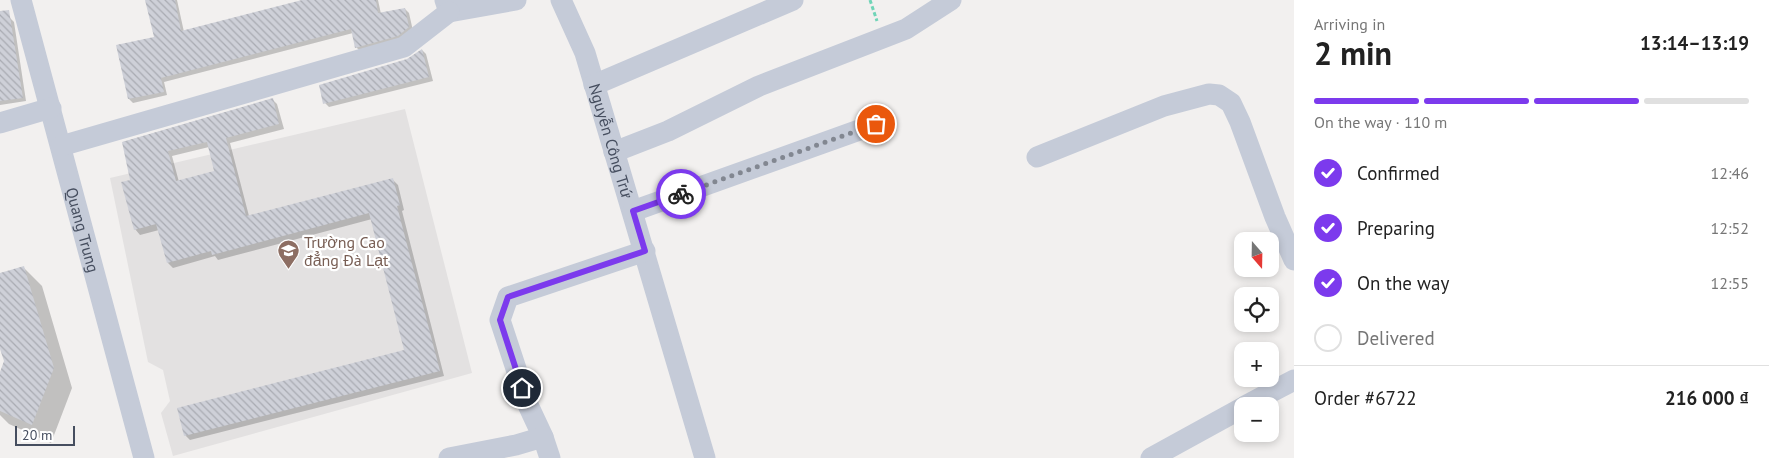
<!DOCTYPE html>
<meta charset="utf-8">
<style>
:root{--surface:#fff;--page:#f2f2f2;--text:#222;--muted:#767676;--line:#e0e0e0;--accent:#7c3aed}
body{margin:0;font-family:"PT Sans",sans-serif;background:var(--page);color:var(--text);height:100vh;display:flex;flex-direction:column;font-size:19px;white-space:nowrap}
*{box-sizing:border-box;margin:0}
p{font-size:16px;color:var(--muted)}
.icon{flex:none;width:28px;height:28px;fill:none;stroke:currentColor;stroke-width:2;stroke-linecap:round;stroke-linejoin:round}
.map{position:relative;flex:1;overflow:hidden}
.sheet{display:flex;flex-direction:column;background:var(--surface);width:475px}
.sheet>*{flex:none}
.needle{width:32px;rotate:160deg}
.controls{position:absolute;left:1234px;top:232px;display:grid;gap:10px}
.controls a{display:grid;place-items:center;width:45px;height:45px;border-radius:10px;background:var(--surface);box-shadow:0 2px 8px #0003;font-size:25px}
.scale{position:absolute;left:15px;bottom:12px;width:60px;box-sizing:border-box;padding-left:5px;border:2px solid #464e5f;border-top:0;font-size:14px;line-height:18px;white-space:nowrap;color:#464e5f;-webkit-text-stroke:4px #fff;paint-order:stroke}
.pin{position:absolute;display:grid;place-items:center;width:42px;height:42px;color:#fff;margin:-21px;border:2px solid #fff;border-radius:50%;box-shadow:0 1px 5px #0007}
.courier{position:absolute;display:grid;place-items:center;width:50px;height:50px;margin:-25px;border:4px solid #7c3aed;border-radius:50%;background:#fff;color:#222;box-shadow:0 1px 6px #0007}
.overview em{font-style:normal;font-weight:700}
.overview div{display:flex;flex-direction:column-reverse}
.overview{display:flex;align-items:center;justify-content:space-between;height:85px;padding:0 20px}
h1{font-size:32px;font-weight:700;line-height:38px}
.bar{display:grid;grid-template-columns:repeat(4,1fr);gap:8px 5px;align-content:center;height:60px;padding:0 20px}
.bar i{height:6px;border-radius:4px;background:var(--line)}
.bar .on{background:var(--accent)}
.bar p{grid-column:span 4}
.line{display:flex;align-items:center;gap:12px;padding:0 20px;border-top:1px solid var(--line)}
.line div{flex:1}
ol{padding:0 20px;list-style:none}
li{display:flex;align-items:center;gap:15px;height:55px}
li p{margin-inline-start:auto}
li .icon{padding:5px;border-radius:50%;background:var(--accent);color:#fff;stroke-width:4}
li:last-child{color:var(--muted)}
li i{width:28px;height:28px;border:2px solid var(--line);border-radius:50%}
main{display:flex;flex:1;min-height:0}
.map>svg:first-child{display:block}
</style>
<main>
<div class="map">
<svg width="1294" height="458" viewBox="0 0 1294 458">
<defs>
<pattern id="building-back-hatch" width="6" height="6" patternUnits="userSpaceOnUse" patternTransform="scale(1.25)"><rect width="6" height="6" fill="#ced0d8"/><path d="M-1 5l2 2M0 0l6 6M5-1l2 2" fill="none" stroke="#a9abb2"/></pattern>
</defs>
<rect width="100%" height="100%" fill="#f2f0ef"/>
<!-- education -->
<path fill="#e3e1e1" d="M405 109 472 373 173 456 161 413 170 401 163 370 148 362 110 178Z"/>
<!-- shadow -->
<path fill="#0003" fill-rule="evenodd" d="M146 0H177L184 32 307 0H378L381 14 405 9 409 13 413 31 402 39 360 51 356 47 353 33 164 82 167 95 133 103 129 99 156 38Z
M10 18 14 22 26 101 0 105V20Z
M422 50 426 54 433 81 329 107 325 103 408 60Z
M272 99 277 104 284 129 230 143 249 216 393 180 398 185 404 210 402 211 444 376 190 440 185 435 406 351 372 219 218 260 215 256 173 268 168 263 159 230 140 235 135 229 132 181 123 142ZM209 147 216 172 179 182 172 156Z
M23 267 42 286 72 388 51 443 9 424 0 415V376L5 361 0 344V274Z"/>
<!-- building -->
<path fill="url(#building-back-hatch)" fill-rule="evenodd" d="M145 0H175L181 31 302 0H376L378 13 405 8 409 27 398 36 355 48 351 29 161 78 164 92 128 99 116 45 154 37Z
M9 10 23 98 0 101V11Z
M422 49 429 77 323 104 319 85 407 59Z
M273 98 279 124 226 138 246 216 393 178 400 205 397 206 440 371 184 436 177 408 404 350 369 213 212 255 211 251 167 263 156 224 134 230 121 182 130 180 122 142ZM207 142 214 171 176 181 168 151Z
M24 266 54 368 32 425 0 411V372L4 361 0 349V273Z"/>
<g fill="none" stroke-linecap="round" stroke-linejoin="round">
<!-- path -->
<path stroke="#70d4b7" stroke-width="3" stroke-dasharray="4 2.5" stroke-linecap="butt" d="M870 0 877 21"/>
<!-- minor -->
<g stroke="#c5cbd8" stroke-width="21">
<path id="s1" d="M21 0 144 458"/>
<path d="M445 0 449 12 516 0"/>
<path id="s2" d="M561 0 585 53 705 458"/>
<path d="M594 85 793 0"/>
<path d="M0 123 51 108"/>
<path d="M61 146 404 47 449 12"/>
<path d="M614 152 668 131 759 86 906 29 951 0"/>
<path d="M1037 157 1164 106 1209 94 1219 95 1231 103 1240 122 1275 217 1294 260"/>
<path d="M633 211 876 124"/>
<path d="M1245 406 1294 380"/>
<path d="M543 437 528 405 500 320 508 297 645 251"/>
<path d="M449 458 516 445 543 437 550 458"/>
<path d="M1151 458 1242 408"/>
</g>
</g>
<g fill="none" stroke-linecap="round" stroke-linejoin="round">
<!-- done -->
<path stroke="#828791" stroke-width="5" stroke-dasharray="0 9" d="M681 194 876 124"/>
<!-- route -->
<path stroke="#7c3aed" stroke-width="6" d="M522 388 500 320 508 297 645 251 633 211 681 194"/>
</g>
<!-- icons -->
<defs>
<symbol id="university-pin" viewBox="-11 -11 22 30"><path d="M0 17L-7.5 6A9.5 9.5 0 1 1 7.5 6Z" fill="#8d6e63" stroke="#fff"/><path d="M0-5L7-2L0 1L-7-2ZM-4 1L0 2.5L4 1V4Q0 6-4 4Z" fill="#fff"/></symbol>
</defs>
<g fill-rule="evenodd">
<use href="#university-pin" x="276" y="238" width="25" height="34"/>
</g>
<g text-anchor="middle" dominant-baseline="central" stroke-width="4.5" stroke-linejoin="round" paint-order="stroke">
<!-- street labels -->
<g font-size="16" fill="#464e5f" stroke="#fff">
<text stroke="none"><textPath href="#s2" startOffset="150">Nguyễn Công Trứ</textPath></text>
<text stroke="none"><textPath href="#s1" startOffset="238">Quang Trung</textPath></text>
</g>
<!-- education labels -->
<g font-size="16" fill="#785e54" stroke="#fff" text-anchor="start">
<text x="304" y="242">Trường Cao<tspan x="304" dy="18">đẳng Đà Lạt</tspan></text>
</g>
</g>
</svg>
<div class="controls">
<a><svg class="needle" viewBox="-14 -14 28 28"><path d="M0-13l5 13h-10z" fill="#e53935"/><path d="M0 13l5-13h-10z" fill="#767676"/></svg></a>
<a><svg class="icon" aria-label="locate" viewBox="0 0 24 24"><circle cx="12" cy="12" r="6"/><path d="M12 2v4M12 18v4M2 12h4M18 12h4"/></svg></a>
<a>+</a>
<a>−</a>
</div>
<div class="scale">20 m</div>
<div class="pin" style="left:876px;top:124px;background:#ea580c"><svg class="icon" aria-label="bag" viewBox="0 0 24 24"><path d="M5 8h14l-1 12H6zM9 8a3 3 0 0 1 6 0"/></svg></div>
<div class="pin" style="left:522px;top:388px;background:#1f2937"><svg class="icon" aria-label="home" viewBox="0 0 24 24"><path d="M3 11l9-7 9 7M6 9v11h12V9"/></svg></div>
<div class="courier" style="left:681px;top:194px"><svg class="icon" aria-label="bike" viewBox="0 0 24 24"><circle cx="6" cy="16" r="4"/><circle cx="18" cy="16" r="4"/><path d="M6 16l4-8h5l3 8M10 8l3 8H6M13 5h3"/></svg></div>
</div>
<section class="sheet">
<div class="overview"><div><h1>2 min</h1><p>Arriving in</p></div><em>13:14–13:19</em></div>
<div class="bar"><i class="on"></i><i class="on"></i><i class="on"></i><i></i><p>On the way · 110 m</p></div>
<ol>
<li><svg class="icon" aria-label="check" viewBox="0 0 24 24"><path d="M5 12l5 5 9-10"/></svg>Confirmed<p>12:46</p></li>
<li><svg class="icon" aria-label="check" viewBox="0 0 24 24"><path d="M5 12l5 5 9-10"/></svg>Preparing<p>12:52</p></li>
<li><svg class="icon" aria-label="check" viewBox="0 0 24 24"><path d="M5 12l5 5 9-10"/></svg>On the way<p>12:55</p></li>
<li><i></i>Delivered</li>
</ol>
<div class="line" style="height:65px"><div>Order #6722</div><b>216 000 ₫</b></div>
</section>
</main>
